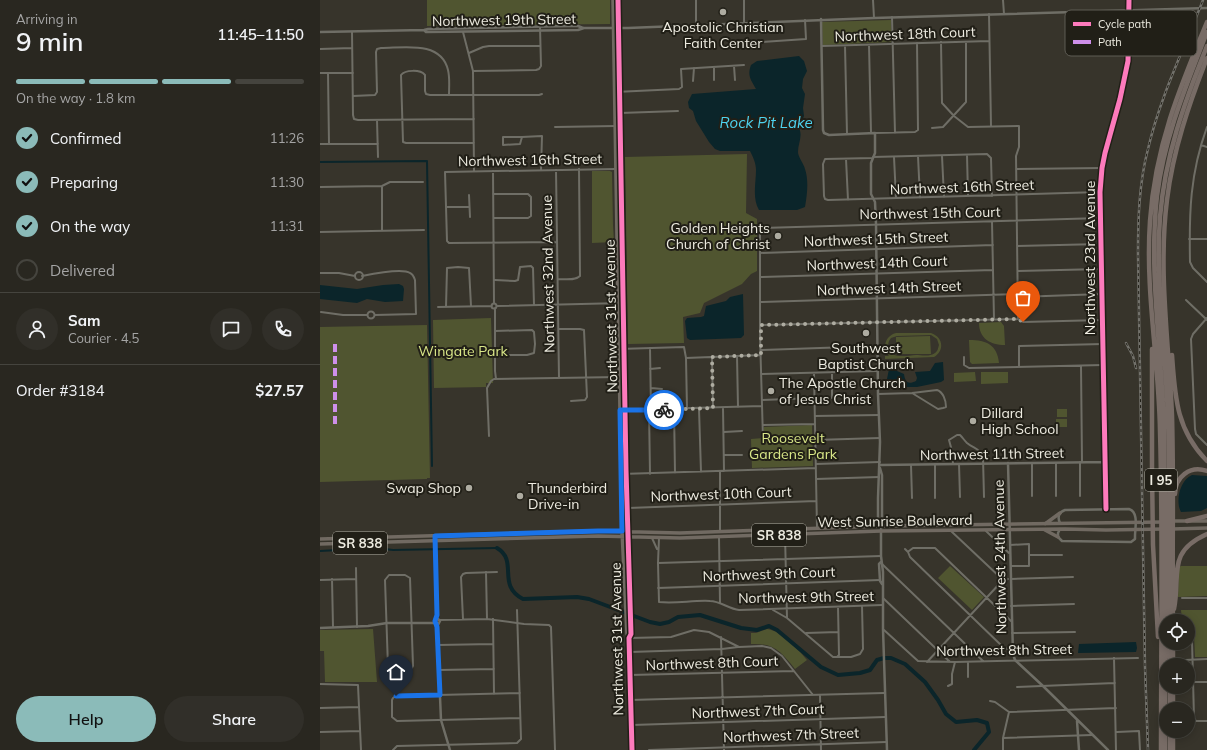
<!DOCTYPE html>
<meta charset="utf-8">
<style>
:root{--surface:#292720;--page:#312f29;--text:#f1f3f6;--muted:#a5a5a5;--line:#45443e;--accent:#8bbbb9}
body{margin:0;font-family:Mulish,sans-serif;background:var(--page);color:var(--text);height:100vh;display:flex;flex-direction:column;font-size:15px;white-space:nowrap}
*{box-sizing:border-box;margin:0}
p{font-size:13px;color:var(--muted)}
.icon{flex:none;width:22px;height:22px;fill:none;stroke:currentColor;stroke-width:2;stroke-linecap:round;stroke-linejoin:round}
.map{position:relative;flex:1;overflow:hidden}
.drawer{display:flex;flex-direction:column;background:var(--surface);width:320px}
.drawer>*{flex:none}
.buttons{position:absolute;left:839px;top:614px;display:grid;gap:8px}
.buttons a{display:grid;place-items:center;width:36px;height:36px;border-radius:50%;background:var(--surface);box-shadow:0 2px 10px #0003,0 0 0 1px var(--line);font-size:20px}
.pin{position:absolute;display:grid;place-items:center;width:34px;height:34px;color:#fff;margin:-41px -17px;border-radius:50% 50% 50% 0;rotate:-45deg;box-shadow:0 0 4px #0007}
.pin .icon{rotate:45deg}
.courier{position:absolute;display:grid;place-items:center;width:40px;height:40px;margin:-20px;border:3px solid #1a73e8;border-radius:50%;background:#fff;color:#222;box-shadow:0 1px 5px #0007}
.overview em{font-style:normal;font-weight:600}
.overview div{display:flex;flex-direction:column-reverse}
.overview{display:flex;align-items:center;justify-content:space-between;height:68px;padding:0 16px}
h1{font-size:26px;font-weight:600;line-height:30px}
.bar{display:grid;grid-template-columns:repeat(4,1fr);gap:6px 4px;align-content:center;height:48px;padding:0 16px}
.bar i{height:5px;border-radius:3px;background:var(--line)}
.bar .current{background:var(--accent)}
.bar p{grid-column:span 4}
.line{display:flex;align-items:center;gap:10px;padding:0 16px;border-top:1px solid var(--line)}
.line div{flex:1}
.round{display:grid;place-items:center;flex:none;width:42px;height:42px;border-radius:21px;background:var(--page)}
ol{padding:0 16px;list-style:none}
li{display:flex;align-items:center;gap:12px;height:44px}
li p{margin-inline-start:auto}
li .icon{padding:4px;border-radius:50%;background:var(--accent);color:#111;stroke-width:4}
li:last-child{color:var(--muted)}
li i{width:22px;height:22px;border:2px solid var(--line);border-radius:50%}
.primary-button{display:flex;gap:8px;margin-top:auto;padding:8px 16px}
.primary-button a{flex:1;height:46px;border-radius:24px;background:var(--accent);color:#111;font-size:16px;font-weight:600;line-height:46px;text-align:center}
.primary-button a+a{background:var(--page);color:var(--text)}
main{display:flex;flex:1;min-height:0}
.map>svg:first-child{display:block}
</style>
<main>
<section class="drawer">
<div class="overview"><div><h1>9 min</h1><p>Arriving in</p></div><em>11:45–11:50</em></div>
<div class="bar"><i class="current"></i><i class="current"></i><i class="current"></i><i></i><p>On the way · 1.8 km</p></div>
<ol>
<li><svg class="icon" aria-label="check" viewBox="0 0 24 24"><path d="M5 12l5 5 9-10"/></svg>Confirmed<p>11:26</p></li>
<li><svg class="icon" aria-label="check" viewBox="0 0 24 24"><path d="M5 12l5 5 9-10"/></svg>Preparing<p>11:30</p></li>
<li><svg class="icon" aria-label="check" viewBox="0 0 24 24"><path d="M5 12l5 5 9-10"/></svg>On the way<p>11:31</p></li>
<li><i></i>Delivered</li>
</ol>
<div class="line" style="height:72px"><a class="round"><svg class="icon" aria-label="person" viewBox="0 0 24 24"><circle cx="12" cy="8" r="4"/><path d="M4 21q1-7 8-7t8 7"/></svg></a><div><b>Sam</b><p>Courier · 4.5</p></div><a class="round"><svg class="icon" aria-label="chat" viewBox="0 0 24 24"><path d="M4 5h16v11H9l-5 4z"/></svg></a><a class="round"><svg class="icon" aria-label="phone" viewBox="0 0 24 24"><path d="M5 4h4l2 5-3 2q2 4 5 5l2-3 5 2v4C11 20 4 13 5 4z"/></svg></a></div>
<div class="line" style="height:52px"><div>Order #3184</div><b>$27.57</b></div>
<div class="primary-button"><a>Help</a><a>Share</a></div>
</section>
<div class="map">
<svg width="887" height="750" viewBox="0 0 887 750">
<rect width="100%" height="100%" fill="#37342b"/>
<!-- green -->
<path fill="#505530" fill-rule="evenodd" d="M107 0H290V24L107 26Z
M571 20V42L503 45 502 22Z
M427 154 426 213 437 219V271L431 274 422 284 384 303 380 313 363 317 364 343 308 344 305 157Z
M272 171H290L292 172 293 225 294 242 272 243Z
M171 318 173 383H166V387L114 388 113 320Z
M681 322 684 326 685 345C670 345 659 338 659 323Z
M107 325 110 478H107V479L0 482V327Z
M611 333C623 337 625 350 614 357L565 359V356H569C562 347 565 336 576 333ZM611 335 617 339 619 345C618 348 618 351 615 353 610 357 601 355 596 355 585 356 563 360 569 341L571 338 577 336Z
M610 336 611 354H576V337Z
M649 340C667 340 677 345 679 363L652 364 650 362Z
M655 372 656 381 634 382V373Z
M661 372H688V383L661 384Z
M737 409H747V417H737Z
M736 419H747V427H736Z
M492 425 493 466 432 468 431 439 444 438V427Z
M630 566 664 597 652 610 618 578Z
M861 566H887V596L858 597 859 567Z
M861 610H887V657H875L874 635H868V621H862Z
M53 629 57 682H5L4 651H0V630Z
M447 629C462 631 477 648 487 660L475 669C461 652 455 643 431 644V633H436Z"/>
<!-- water -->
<path fill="#0b252a" d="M479 56 484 61 487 71 483 79 482 88 485 94 483 108 484 116 479 128C483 136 478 144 478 152 478 157 484 164 485 169 489 181 487 195 485 207L477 210H439C432 198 436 183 436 170 436 163 433 157 430 151H400L395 149 389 142 376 121 373 111 369 108 368 102 372 94 436 89C431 80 427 76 431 65L437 61Z
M79 284 83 286 84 289 83 301 65 302 47 299 37 303 0 299V285L37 289 63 285Z
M423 294 424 335 421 338 370 340 367 338 365 321 367 318 381 317 384 316 386 306 406 301 410 297Z
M623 362 624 380 621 382 597 387H568L566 384 570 364H573L577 371 584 374C585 382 588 385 596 381L597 378 595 372 610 371 615 363Z
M872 475 887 476V508L881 511 861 512C855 501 860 480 872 475Z
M816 642 817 648 816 652 758 653 759 644Z"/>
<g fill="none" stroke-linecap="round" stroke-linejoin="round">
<!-- canal -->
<path stroke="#0b252a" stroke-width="2" d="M0 162 107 161 112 466
M0 551 56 548 73 550 177 548"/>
<!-- river -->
<path stroke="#0b252a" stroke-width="4" d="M177 548C199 561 176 585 203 599L257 597 269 599 330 622 340 624 349 622 358 617 380 615 421 628 437 630 449 626 457 630 501 667 518 675 540 673 550 670 557 660 564 658H571L585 664 605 682 618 700 626 714 636 722 657 720 667 723 669 732 654 750"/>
<!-- minor -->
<path stroke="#6f6e66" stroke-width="2" d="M376 0V25
M424 0V23
M553 0 554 18
M683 0 684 14
M669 14 671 126
M572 17 575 133
M32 32 33 115 34 119 38 120 154 119
M143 32 153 71 154 171
M621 42 622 103 634 116 648 127 699 126V147L696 156 698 319
M428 43 486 39 485 20
M549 45 551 133
M502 46 669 41
M525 46 527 134
M0 49 32 48
M149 53 163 47 169 46H220
M414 66 415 80
M153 71 216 70 219 69 221 66 220 27
M0 73H33
M8 73 9 144
M394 80V67
M373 81 374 68
M295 92 359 89 362 87 361 69 424 65
M33 96 55 95 57 92 56 52 57 49 61 48C83 48 121 40 128 70 130 78 129 87 129 95
M300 113 358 111
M57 120 58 157
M235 127 296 126
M887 127C870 173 869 213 870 262L873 268 887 282
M612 128 623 127 646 102V42
M555 133 595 132 598 130 597 43
M183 137H202L200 144 183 145Z
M202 137 222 136 221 170
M154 143H86L83 142 81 75C85 70 100 69 105 75V91L106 94 110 95H219L222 94
M0 144H58
M881 145 887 147
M647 155 648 196
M598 156 600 198
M622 156 624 197
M553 157 667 154 671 158 672 196
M574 157 576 198
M553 158 505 159 503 164 504 196 505 199 508 200 780 192
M526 159 528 200
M696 169 782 168
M236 170 239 378
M173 171 174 303
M62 186V230
M0 187 62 186 70 182H103
M173 194H208L211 197V216L208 218H174
M149 195 150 217
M126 207H149
M672 222 674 319
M0 232 104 230
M869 239H887
M237 242 129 243 127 241 125 172 295 169
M697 246 781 244
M440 253 673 245
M698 271 782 269
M35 276a4 4 0 1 1 8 0a4 4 0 1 1-8 0Z
M0 273H19L35 276
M42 276C52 274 82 268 90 273 93 274 94 277 95 280L96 314 55 315
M441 277 673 270
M238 279C245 279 255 281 260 276L259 169
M175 280 195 281 198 280 200 267 211 266 213 268 214 305
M698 297 782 294
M866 300 887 320
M441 302 698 294
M171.5 306a2.5 2.5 0 1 1 5 0a2.5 2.5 0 1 1-5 0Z
M177 306 303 303
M118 307 172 306
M126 307 127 268 138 267 149 268 151 306
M175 308V371L176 379
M47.5 315a3.5 3.5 0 1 1 7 0a3.5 3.5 0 1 1-7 0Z
M1 312 23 315H47
M887 318 873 334 871 339 875 429 876 434 887 445
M441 325 698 319 703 322 783 320
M239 329H260L264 330 267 397 265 400 251 401
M330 348 331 410
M299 349 364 347 366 358 367 409
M441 350 558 346
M175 355H207L214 353 215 344 214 332 212 330 175 331
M417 356 418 407
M392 357 393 408
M644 357V365L649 368 783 365
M366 358 441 355
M761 366 762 462
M699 367V346L783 344
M330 369 340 368
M512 372V398
M494 373 497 528
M442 374 558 371
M331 388 342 389
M558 394 592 393 617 390C623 392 626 400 626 407L623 408 618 409 592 393
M442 400 495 398
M403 408 404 471
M354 409 355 473
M379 409 381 472
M300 410 442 406
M329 410 330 474
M495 416 559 415
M443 425 495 424
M404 432 422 431
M169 436 167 388 171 381 174 379 299 377
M443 439 440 336V232L442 228 781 218
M495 440 560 438
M404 455H422
M616 459 626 452 632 451
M760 462V496
M712 463V496
M736 463V496
M496 464 560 462
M633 464 632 451 629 440 637 435H640C643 438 644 440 647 443 654 449 659 447 663 458L664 497
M639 464 640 497
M591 465 592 498
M400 472V531
M301 474 496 468
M496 479 559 477
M615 498V464
M308 508 496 501
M666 531 689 553
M465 535 467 618
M399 537 400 603
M332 538 337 549
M339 538 338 563 339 602C356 604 373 600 390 601 400 601 409 609 419 610L562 605
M690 545 709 544V566H691
M585 549 588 552
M589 551 593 548H615L691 621
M588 552 590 557 684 648 692 650
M709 555H742
M338 563 561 556
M562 564 663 661
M36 568 37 627
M166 572 167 619
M69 575H85L90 578 93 666C90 674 79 671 72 671L68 667 65 580Z
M12 579 13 627
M691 579 753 577
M0 580 36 579
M683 582 688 579
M338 588 560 580
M563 598 630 662
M862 598H887
M691 606 754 604
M453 610 467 618 513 657H531L540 654 543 649 542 606
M143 619 141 577 143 574 146 573 177 572
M173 619 174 694
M119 620 167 619 204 624 229 625 231 627 235 750
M564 630 598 661 635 662 818 658
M486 633 518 632
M692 633 755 632
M401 637 404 750
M310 638 351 637 374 630 389 632 419 647 442 646 451 648 462 656 493 695
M872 640 874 718 876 721H887
M118 645 173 644
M310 652 402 649 418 647
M517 657 519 655 518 607
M794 658 796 750
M865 660 887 659
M607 662 682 581V579L631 531
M648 662V677
M119 670 174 669
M310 675 474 671
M873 682H887
M0 684 38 685 41 750
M628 686 632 684V674L635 662
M697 687 795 683
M200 693 76 696 73 698 72 700V717L77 721 200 718
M500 695 501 750
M310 700 564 693
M670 701 675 702 689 712 796 708
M0 708 39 707
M312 725 565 717
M0 732 40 731
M797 732 819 731 820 750
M683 738 772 735
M73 750 77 746 197 743 201 739 197 610
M329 750 566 742
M683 750V738L689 712"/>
<!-- tertiary -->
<path stroke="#6f6e66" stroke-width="2.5" d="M501 19 503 130 504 133 509 135 555 133V153L551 163V194L555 202 556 224 558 394 560 442 558 498V520L561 526
M104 30 106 32 258 30 264 28H308L554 18 887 8
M0 32 104 30 108 29 248 26H258L263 28
M688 463 693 654 695 660 723 686 788 750
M560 465 785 462
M560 468 562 475V517L561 531V556L563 572V629L567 750
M786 509 780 192 782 168 785 153 800 99 808 61 809 0
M740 529 738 533V537L742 541 811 542 815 539V536C815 528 819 512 809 509L745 510C739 512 737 517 740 523
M115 536 117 615 115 619
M561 562 559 564 560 581 562 584
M116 619H118L120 621 117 627 121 720 130 750
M0 628 48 626 67 623H115
M757 721 759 750"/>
<!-- primary -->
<path stroke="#716a62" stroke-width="3.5" d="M293 0 302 531 307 634 309 638
M298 0 306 470 311 634 309 638 312 750
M851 521H887
M725 524 740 513
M852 529 887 528
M725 530 738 537
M0 539 278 531 360 533 561 526 843 522
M0 544 278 536 360 538 561 531 745 529 786 530 844 529"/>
<!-- motorway -->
<path stroke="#786c66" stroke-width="4.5" d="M832 349V470L833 545 838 637
M852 355C855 396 856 430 887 461
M855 494C855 477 870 465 887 471
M867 521 887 516
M854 609C861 575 846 552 887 534
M849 621C848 554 851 486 848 419 846 352 835 284 840 217 845 156 864 103 887 46
M853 621C852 552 854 484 852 415 849 344 838 271 847 200 853 150 869 104 887 58
M849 643 850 665
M853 643V665
M850 687V709
M853 687V709
M850 731V750
M853 731V750
M841 750C841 644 843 538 840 431 839 361 825 291 830 221 835 147 859 89 887 22
M845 750C845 645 846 541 844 436 843 356 828 276 837 196 844 138 866 86 887 32"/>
<defs>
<path id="rail" d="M806 343 813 356 816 368
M828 750 825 667 818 254C818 219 819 183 828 149 840 97 864 49 883 0"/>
</defs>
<!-- rail casing -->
<use href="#rail" stroke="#73726c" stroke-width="2.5"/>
<!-- rail -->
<use href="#rail" stroke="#211f17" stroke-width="1" stroke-dasharray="3" stroke-linecap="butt"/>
<!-- quiet -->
<path stroke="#ce8fe9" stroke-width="4" stroke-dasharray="8 4" stroke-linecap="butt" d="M15 424V341"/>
<defs>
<path id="cycleway" d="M298 0 306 470 311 634 309 638 312 750
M786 509 780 192 782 168 785 153 800 99 808 61 809 0"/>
</defs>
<!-- cycleway casing -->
<use href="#cycleway" stroke="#211f17" stroke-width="8"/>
<!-- cycleway -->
<use href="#cycleway" stroke="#fd7abc" stroke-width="5"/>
</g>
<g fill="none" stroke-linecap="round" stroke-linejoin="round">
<!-- done -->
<path stroke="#aeaca1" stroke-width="4" stroke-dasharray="0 7.2" d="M344 410 393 408 392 357 441 355V325L698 319 703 322"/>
<!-- route -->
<path stroke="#1a73e8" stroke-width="5" d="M76 696 120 695 117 627 115 621 117 615 115 536 278 531H302L300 410H344"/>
</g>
<!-- markers -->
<g fill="#aeaca1" stroke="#211f17" stroke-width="1.5">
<circle cx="403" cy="12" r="4"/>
<circle cx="458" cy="236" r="4"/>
<circle cx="546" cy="333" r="4"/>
<circle cx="451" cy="391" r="4"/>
<circle cx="653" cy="421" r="4"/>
<circle cx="149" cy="488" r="4"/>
<circle cx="200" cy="496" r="4"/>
</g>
<g text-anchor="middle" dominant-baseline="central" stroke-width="4" stroke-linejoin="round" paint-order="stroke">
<!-- shield labels -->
<g fill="#211f17" stroke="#b0aea4" stroke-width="1">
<rect x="825" y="469" width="32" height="22" rx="3"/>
<rect x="432" y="524" width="54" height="22" rx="3"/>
<rect x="13" y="532" width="54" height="22" rx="3"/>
</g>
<g font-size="13" font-weight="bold" fill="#eeece1">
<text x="841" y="480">I 95</text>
<text x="459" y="535">SR 838</text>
<text x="40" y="543">SR 838</text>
</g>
<!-- street labels -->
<g font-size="14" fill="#eeece1" stroke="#211f17">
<text transform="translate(184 20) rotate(-1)">Northwest 19th Street</text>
<text transform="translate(585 34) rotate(-2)">Northwest 18th Court</text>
<text transform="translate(210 160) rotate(-1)">Northwest 16th Street</text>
<text transform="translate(642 187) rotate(-2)">Northwest 16th Street</text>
<text transform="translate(610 213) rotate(-1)">Northwest 15th Court</text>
<text transform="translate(556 239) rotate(-2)">Northwest 15th Street</text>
<text transform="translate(770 258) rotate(-90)">Northwest 23rd Avenue</text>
<text transform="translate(557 263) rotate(-2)">Northwest 14th Court</text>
<text transform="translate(228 274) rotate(-91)">Northwest 32nd Avenue</text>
<text transform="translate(569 288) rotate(-2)">Northwest 14th Street</text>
<text transform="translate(291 316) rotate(-91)">Northwest 31st Avenue</text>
<text transform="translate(672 454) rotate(-1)">Northwest 11th Street</text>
<text transform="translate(401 494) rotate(-2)">Northwest 10th Court</text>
<text transform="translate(575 521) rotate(-1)">West Sunrise Boulevard</text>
<text transform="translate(680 557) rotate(-91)">Northwest 24th Avenue</text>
<text transform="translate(449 574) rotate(-2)">Northwest 9th Court</text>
<text transform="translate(486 597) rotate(-1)">Northwest 9th Street</text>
<text transform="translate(297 639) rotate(-91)">Northwest 31st Avenue</text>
<text transform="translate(684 650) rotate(-1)">Northwest 8th Street</text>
<text transform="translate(392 663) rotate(-2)">Northwest 8th Court</text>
<text transform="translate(438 711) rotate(-2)">Northwest 7th Court</text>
<text transform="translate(471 735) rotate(-2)">Northwest 7th Street</text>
</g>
<!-- poi labels -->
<g font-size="14" fill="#eeece1" stroke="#211f17" text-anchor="start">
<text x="403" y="27" text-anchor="middle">Apostolic Christian<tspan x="403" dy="16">Faith Center</tspan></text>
<text x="450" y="228" text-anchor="end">Golden Heights<tspan x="450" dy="16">Church of Christ</tspan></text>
<text x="546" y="348" text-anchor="middle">Southwest<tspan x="546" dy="16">Baptist Church</tspan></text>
<text x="459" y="383">The Apostle Church<tspan x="459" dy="16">of Jesus Christ</tspan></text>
<text x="661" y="413">Dillard<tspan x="661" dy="16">High School</tspan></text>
<text x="141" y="488" text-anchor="end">Swap Shop</text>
<text x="208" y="488">Thunderbird<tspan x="208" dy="16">Drive-in</tspan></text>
</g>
<!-- park labels -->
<g font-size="14" fill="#d9e788" stroke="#211f17">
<text x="143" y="351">Wingate Park</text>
<text x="473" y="438">Roosevelt<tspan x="473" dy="16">Gardens Park</tspan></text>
</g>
<!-- water labels -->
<g font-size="15" font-style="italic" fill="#4dd3ef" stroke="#211f17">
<text x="446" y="122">Rock Pit Lake</text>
</g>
</g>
<!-- legend -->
<rect x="745" y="10" width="132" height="46" rx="6" fill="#211f17" stroke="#5e5c54" stroke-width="1"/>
<rect x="753" y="22" width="18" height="4" fill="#fd7abc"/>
<rect x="753" y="40" width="18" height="4" fill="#ce8fe9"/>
<g font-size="11" fill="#eeece1">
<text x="778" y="28">Cycle path</text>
<text x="778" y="46">Path</text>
</g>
</svg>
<div class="buttons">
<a><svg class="icon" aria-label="locate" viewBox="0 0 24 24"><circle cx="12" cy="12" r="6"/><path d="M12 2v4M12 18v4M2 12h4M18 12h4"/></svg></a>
<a>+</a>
<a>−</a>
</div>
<div class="pin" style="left:703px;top:322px;background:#ea580c"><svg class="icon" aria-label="bag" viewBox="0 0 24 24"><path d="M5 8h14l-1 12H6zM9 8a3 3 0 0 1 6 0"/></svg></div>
<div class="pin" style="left:76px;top:696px;background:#1f2937"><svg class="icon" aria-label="home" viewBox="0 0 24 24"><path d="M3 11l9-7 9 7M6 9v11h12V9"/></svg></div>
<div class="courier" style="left:344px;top:410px"><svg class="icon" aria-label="bike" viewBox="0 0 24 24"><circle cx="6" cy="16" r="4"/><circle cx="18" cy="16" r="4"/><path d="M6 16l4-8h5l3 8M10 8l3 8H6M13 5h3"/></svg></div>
</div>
</main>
